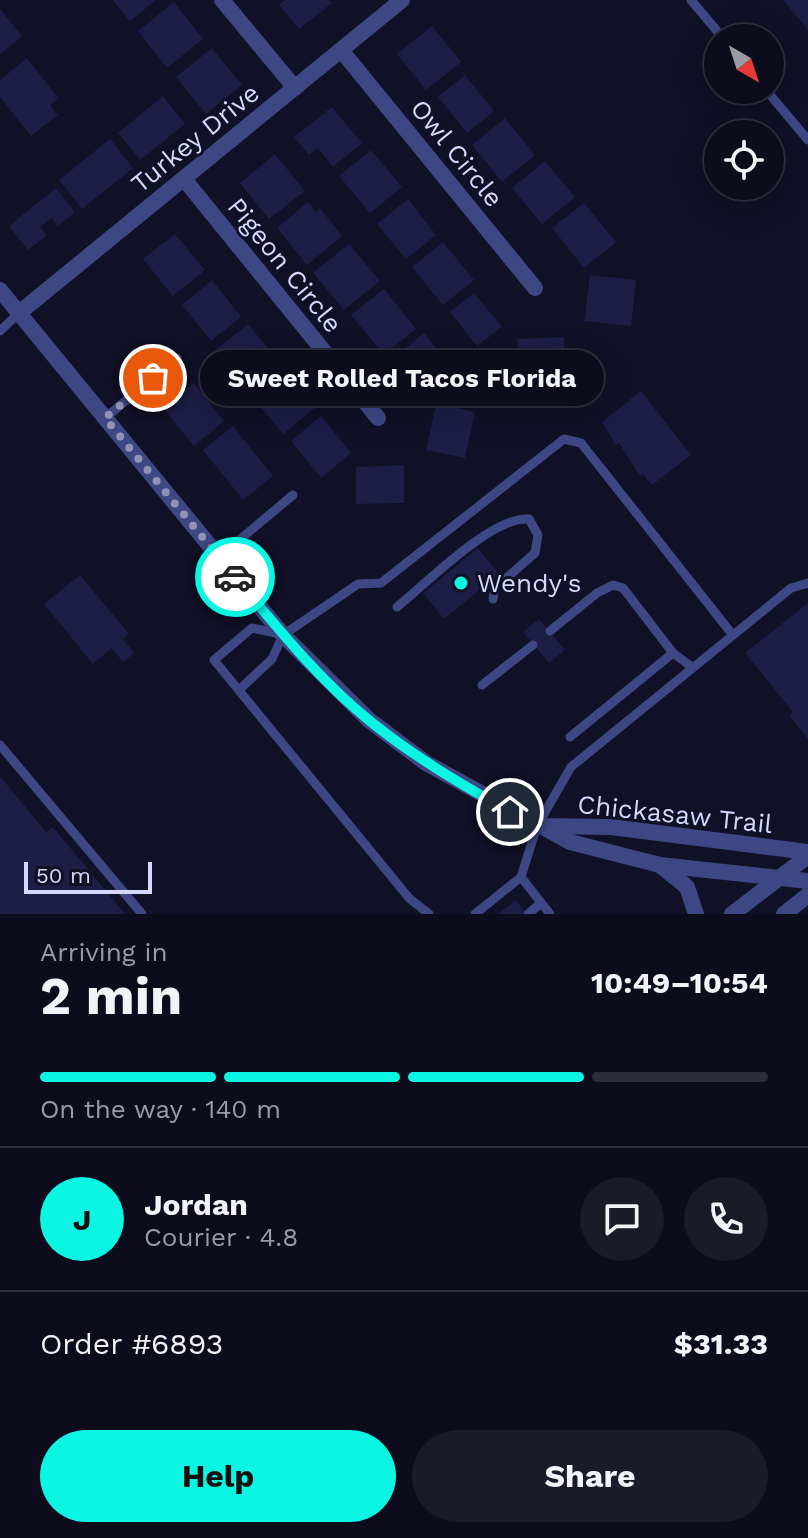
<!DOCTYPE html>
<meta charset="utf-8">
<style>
:root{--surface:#0c0c1c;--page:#1a1a29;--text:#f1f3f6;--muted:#9a9ba3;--line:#2c2c3b;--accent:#0af6e2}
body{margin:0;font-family:"Work Sans",sans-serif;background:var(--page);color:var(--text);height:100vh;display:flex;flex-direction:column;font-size:30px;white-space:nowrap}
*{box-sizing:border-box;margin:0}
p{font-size:26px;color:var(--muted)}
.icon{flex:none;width:44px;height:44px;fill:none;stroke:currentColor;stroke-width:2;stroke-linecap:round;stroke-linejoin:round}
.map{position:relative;height:914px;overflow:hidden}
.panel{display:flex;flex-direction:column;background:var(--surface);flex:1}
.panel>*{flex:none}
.needle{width:52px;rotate:141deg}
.controls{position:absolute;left:704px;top:24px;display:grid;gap:16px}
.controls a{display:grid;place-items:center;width:80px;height:80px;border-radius:50%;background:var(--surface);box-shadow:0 8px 32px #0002,0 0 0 2px var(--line);font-size:40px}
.scale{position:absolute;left:24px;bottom:20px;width:128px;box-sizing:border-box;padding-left:8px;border:4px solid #d6d9fd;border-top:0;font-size:22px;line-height:28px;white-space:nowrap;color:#d6d9fd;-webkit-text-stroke:6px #101026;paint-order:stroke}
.pin{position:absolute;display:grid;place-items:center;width:68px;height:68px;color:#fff;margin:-34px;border:4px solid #fff;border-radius:50%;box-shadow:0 2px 8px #0007}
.courier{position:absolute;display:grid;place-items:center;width:80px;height:80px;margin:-40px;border:6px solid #0af6e2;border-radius:50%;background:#fff;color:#222;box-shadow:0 2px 10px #0007}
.bubble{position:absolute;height:56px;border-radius:28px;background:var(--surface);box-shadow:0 8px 32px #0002,0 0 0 2px var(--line);font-size:26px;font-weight:700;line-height:56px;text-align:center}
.summary em{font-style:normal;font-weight:700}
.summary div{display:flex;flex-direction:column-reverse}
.summary{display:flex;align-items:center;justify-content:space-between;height:136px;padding:0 40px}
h1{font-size:52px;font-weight:700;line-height:60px}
.bar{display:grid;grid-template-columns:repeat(4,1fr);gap:12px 8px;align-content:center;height:96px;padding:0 40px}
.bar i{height:10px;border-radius:6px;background:var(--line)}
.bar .current{background:var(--accent)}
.bar p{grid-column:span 4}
.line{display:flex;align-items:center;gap:20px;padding:0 40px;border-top:2px solid var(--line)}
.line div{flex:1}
.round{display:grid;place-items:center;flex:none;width:84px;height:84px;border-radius:42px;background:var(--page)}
.action{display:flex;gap:16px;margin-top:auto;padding:16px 40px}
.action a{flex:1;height:92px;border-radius:48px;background:var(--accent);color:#111;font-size:32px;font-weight:700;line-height:92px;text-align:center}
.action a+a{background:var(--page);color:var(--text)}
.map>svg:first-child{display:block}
</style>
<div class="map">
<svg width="808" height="914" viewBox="0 0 808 914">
<rect width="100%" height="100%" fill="#101026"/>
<!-- building -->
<path fill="#1d1d46" d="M113 0H156L130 21Z
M285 0H329L332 3 299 29 279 5Z
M783 0H808V30Z
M174 2 203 39 167 68 138 31Z
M0 9 22 36 0 55Z
M432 26 461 62 426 90 397 54Z
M212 48 242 85 206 114 176 77Z
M27 58 58 98 50 105 58 115 31 136 0 97V80Z
M465 75 494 111 467 133 438 97Z
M163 96 185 124 140 160 118 133Z
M332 107 362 143 333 167 318 148 309 155 294 137Z
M505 118 535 155 502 182 472 145Z
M110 139 133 168 82 209 59 180Z
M371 150 402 187 370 213 339 176Z
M275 154 305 191 269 219 240 183Z
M545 161 575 197 542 224 512 188Z
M56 188 75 212 58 226 51 218 40 227 47 235 28 250 9 226Z
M408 199 436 235 406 259 377 224Z
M308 202 316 212 320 208 342 236 307 265 277 228Z
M584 203 616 242 584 268 552 228Z
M175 234 205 270 173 296 143 259Z
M443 242 474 280 443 305 412 267Z
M349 244 380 281 344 310 313 273Z
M590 275 636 280 631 326 584 321Z
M212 280 241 317 211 341 182 305Z
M384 289 416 329 384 355 351 315Z
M474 293 502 327 477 346 450 312Z
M248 324 279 362 248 387 217 349Z
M424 333 453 369 421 395 392 359Z
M564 337 566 384 519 386 517 339Z
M287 368 317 406 283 434 252 396Z
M194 383 224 421 194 446 163 408Z
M641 391 691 455 652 485 643 474 640 476 619 443 616 445 602 422Z
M436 404 475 412 465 458 426 450Z
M321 416 351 453 321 478 291 441Z
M233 426 273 476 243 500 203 450Z
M404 465V503L356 504V467Z
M478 548 499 574 444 619 423 593Z
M80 575 129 634 123 639 134 653 123 662 112 648 93 664 44 604Z
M808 603V739L789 715 793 712 745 653Z
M539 619 565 650 549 663 523 632Z
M0 776 46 832 53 827 125 914H0Z
M516 900 527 914H498Z"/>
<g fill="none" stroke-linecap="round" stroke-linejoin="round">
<!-- service -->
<path stroke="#3d4783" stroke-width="9" d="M691 0 723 38
M766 90 808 140
M0 331 19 313
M105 418 177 358
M219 557 293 495
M397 607C427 583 492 516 529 519L538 535 535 553 495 588 493 599
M550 631 597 593 613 585 623 588 673 653 692 667
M280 634 252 628 214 660 409 898 429 914
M482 685 533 645
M239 690 272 659 283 635 358 584 381 583 564 439 581 443 732 634
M570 737 673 653
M0 745 142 914
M521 877 537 826 571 767 791 588 808 583
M475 914 521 877 550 914
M528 914 541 903"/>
<!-- minor -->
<path stroke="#3d4783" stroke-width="16" d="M222 0 295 88
M341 50 535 288
M184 179 378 418
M19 313 402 0"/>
<!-- tertiary -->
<path stroke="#3d4783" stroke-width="16" d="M0 290 283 635 369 720 426 763 570 842 660 865 808 881
M542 826 611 827 808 852
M661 866 687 887 696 914
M732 914 808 856
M784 914 808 895"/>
</g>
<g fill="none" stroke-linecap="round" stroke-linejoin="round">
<!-- done -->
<path stroke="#9193b2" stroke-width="8" stroke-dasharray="0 14.4" d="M153 378 105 418 235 577"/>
<!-- route -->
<path stroke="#0af6e2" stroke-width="10" d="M235 577C277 627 319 680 370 721 414 757 461 784 510 812"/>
</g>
<!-- markers -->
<circle fill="#0af6e2" stroke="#101026" stroke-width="3" cx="461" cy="583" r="8"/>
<g text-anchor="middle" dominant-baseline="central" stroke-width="6" stroke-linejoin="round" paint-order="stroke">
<!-- street labels -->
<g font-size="26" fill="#d6d9fd" stroke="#101026">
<text transform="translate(195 138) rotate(-39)">Turkey Drive</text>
<text transform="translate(457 153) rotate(51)">Owl Circle</text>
<text transform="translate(285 265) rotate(51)">Pigeon Circle</text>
<text transform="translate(675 814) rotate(6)">Chickasaw Trail</text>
</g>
<!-- poi labels -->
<g font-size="26" fill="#d6d9fd" stroke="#101026" text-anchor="start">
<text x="477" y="583">Wendy's</text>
</g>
</g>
</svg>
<div class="controls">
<a><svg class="needle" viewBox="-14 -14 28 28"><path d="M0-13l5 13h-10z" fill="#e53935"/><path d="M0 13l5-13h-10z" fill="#9a9ba3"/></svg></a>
<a><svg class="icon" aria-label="locate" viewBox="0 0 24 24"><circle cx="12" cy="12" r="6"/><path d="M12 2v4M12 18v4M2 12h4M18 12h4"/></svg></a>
</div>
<div class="scale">50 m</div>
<div class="pin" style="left:153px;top:378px;background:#ea580c"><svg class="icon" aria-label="bag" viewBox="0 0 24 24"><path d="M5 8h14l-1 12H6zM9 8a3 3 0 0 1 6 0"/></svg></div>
<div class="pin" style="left:510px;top:812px;background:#1f2937"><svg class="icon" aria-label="home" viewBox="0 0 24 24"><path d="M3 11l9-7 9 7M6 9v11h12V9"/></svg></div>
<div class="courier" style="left:235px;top:577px"><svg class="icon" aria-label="car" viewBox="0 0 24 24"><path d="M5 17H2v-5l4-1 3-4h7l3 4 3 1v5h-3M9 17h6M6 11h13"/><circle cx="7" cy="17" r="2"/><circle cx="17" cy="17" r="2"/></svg></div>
<div class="bubble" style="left:200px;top:350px;width:404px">Sweet Rolled Tacos Florida</div>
</div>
<section class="panel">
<div class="summary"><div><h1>2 min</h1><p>Arriving in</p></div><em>10:49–10:54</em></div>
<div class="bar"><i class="current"></i><i class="current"></i><i class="current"></i><i></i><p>On the way · 140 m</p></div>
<div class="line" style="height:144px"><b class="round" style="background:var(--accent);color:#111">J</b><div><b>Jordan</b><p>Courier · 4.8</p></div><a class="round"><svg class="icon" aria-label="chat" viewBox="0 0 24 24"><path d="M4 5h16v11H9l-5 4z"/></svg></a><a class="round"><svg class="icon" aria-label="phone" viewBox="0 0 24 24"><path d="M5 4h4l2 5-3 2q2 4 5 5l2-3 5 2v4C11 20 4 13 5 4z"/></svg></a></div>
<div class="line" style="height:104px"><div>Order #6893</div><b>$31.33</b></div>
<div class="action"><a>Help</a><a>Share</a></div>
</section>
